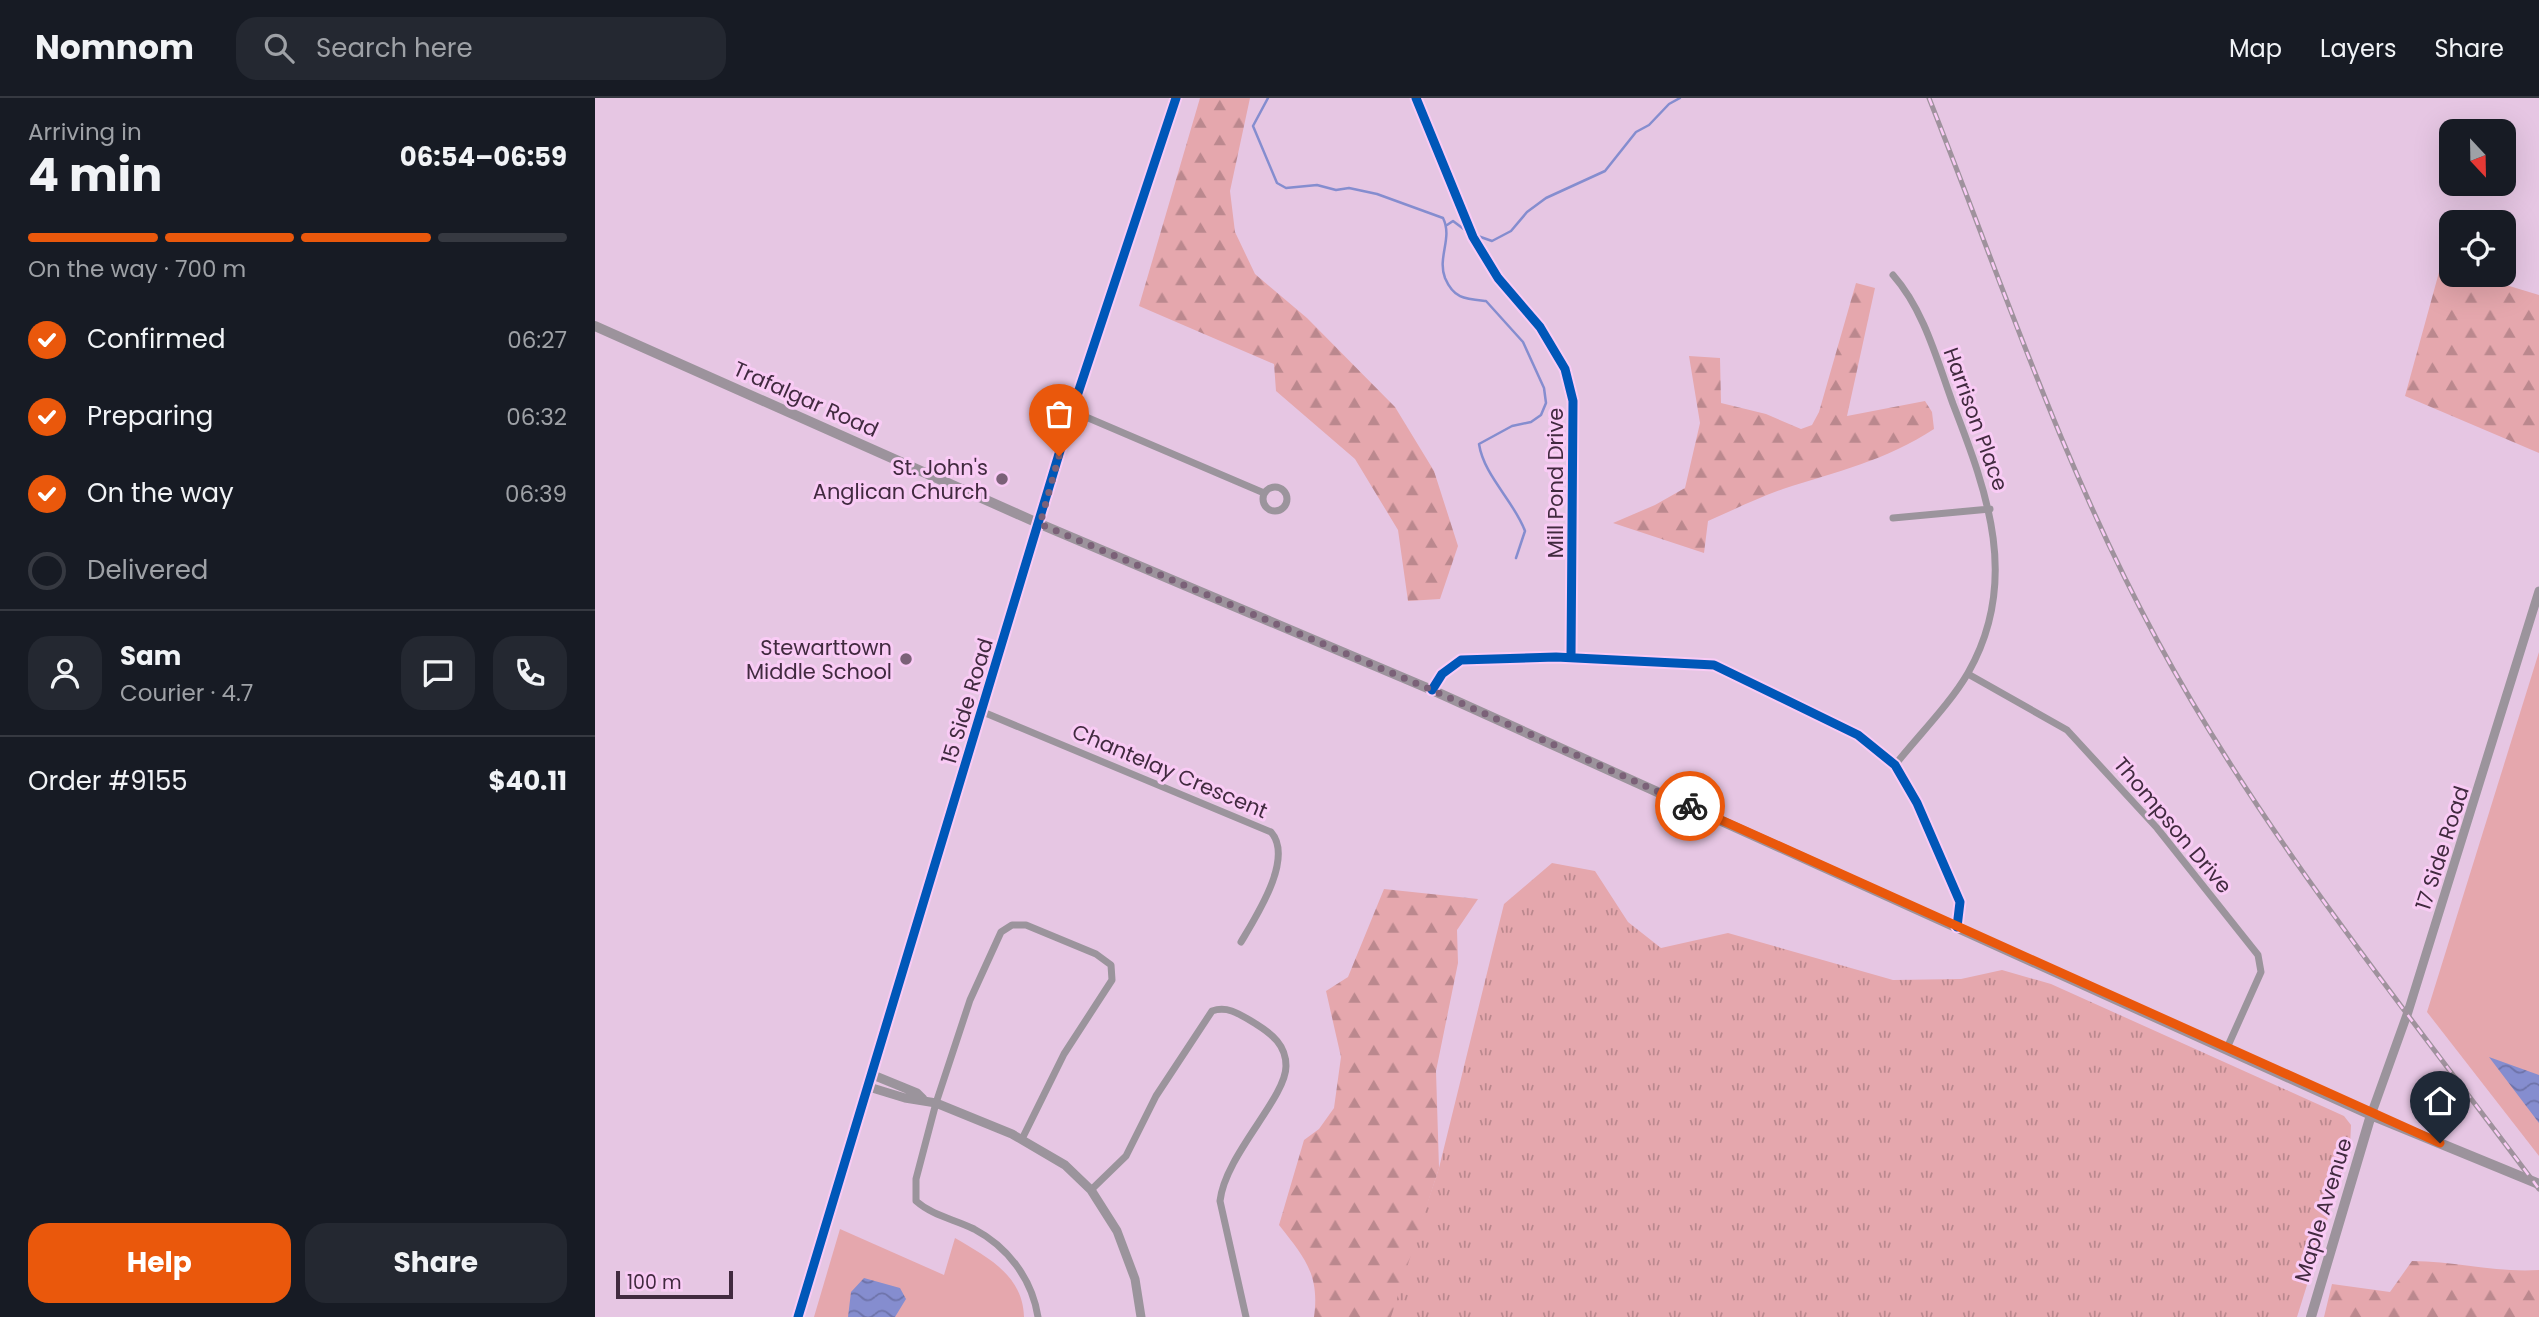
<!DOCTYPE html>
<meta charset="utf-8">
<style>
:root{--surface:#171b24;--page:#242831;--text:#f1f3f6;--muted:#9ea1a6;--line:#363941;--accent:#ea580c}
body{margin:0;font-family:Poppins,sans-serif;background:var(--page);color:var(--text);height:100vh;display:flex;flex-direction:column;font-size:26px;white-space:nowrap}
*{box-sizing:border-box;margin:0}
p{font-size:23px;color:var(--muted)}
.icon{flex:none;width:38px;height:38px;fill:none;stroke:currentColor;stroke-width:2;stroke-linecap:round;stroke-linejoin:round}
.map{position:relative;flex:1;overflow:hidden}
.panel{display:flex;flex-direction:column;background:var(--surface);width:595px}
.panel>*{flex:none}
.needle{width:46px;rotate:158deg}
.controls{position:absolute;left:1844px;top:21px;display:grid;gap:14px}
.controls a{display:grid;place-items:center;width:77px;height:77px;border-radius:14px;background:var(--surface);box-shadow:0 7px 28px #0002;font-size:35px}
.scale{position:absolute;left:21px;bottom:18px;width:117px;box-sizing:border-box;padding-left:7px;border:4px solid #412a3f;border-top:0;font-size:19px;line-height:24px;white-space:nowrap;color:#412a3f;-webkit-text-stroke:5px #f9cbf5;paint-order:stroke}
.pin{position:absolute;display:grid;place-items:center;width:60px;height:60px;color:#fff;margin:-72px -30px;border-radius:50% 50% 50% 0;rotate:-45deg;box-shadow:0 0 7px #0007}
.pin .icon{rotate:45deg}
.courier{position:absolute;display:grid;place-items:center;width:70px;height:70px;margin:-35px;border:5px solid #ea580c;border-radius:50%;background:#fff;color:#222;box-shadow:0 2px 9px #0007}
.overview em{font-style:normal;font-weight:700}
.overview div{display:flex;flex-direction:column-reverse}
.overview{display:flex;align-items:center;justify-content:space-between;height:119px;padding:0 28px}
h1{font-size:46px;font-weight:700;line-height:52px}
.bar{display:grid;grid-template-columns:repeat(4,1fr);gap:10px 7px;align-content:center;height:84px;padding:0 28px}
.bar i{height:9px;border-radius:5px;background:var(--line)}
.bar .on{background:var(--accent)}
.bar p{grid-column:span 4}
.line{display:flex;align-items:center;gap:18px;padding:0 28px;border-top:2px solid var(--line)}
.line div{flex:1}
.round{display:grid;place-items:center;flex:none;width:74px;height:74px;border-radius:21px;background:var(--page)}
ol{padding:0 28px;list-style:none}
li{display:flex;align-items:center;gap:21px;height:77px}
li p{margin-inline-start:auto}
li .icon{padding:7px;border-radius:50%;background:var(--accent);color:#fff;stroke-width:4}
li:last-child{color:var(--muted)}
li i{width:38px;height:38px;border:4px solid var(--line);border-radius:50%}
.button{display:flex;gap:14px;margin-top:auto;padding:14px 28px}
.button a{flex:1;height:80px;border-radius:21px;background:var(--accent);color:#fff;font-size:28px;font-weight:700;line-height:80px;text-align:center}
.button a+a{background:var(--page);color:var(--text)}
header{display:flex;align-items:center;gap:42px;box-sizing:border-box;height:98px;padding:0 35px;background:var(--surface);border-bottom:2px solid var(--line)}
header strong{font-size:33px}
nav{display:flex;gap:38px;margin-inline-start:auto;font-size:24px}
.search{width:490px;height:63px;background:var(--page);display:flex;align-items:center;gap:18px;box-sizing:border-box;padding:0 24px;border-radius:21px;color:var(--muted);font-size:26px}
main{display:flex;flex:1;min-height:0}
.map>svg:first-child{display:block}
</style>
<header>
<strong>Nomnom</strong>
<div class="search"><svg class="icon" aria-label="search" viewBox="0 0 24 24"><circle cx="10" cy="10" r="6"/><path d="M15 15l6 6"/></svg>Search here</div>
<nav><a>Map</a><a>Layers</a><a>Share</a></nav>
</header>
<main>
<section class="panel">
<div class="overview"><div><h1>4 min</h1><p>Arriving in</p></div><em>06:54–06:59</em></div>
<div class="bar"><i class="on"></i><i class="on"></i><i class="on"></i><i></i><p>On the way · 700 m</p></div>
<ol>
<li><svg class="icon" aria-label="check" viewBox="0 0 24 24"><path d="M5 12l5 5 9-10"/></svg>Confirmed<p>06:27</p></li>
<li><svg class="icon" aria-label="check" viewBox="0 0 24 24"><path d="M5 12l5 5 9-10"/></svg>Preparing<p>06:32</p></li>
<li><svg class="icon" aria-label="check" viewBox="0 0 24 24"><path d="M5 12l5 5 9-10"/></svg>On the way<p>06:39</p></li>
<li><i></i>Delivered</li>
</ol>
<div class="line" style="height:126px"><a class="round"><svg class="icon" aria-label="person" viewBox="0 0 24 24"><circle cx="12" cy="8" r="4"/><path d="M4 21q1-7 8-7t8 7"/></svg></a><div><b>Sam</b><p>Courier · 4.7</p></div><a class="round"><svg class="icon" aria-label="chat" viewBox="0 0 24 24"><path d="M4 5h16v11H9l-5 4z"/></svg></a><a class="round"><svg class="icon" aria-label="phone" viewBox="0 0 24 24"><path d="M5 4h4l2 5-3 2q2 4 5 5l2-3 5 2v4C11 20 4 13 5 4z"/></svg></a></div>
<div class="line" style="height:91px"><div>Order #9155</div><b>$40.11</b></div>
<div class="button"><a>Help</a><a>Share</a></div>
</section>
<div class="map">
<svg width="1944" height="1219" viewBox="0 0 1944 1219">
<defs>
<pattern id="grass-tufts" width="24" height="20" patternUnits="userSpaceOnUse" patternTransform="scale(1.75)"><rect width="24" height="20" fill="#e5a7ad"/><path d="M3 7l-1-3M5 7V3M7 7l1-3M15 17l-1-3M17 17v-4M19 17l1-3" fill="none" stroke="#bb888e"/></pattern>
<pattern id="forest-firs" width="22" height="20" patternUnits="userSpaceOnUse" patternTransform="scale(1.75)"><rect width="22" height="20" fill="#e5a7ad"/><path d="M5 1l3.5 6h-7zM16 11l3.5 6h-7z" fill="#bb888e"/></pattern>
<pattern id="water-waves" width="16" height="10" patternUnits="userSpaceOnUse" patternTransform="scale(1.75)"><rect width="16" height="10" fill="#858dcf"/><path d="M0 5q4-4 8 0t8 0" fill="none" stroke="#6e73a9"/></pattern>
</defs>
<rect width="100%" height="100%" fill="#e6c6e3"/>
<!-- grass -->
<path fill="url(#grass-tufts)" d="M957 765 1000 773 1033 824 1066 850 1133 835 1298 882 1366 881 1407 872 1456 886 1749 1018 1756 1027 1755 1049 1702 1219H794L844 1070 909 806Z"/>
<!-- forest -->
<path fill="url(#forest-firs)" d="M605 0H655L635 93 640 134 660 176 712 220 800 309 839 373 863 448 845 501 813 503 803 432 760 361 681 293 679 266 544 208Z
M1846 167 1857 170V177H1878L1944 197V355L1810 298Z
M1261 185 1280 190 1252 318 1330 303 1337 314 1339 331C1292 362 1241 374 1188 391 1163 400 1138 412 1113 423L1109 455 1018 425 1060 407 1090 390 1105 325 1094 258 1125 260 1126 305 1171 316 1206 331 1217 327 1224 314Z
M789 791 883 801 862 832 863 865 841 973 844 1070 796 1219H719C725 1176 709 1159 684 1127L709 1042 724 1031 739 1010 746 959 731 893 753 879Z
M1817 1163C1860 1163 1901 1175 1944 1172V1219H1729L1737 1186 1795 1194Z"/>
<!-- park -->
<path fill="#e5a7ad" d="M1944 554V1058L1832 914Z
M245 1131 349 1177 360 1140C392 1159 428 1177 429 1219H219Z"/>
<!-- water -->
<path fill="url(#water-waves)" d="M1894 959 1944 977V1025Z
M269 1180 305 1190 311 1201 300 1219H253L256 1194Z"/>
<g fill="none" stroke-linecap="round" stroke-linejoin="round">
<!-- stream -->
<path stroke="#858dcf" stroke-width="2.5" d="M673 0 658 28 682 85 691 90 722 87 741 92 754 90 782 96 848 120C858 140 842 159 850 180 859 201 870 201 891 203L928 244 949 290 951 305 946 317 936 324 917 328 884 346C889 378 919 403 930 433L921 460
M852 127 858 123 874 135
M880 137 897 143 916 133 932 114 951 100 1010 73 1041 34 1054 27 1074 6 1085 0"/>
<!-- minor -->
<path stroke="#9b949c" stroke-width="7" d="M821 0 878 139 903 180 945 229 970 271 978 303 976 559
M1298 177C1329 212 1342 262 1358 306 1393 396 1425 484 1373 575 1355 606 1323 638 1300 667
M477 313 669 395
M668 401a12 12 0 1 1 24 0a12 12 0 1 1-24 0Z
M1298 420 1395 411
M1373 576 1472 632 1562 730 1663 857 1666 874 1632 950
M837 592 847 576 866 562 961 559 1119 567 1263 637 1300 667 1322 705 1365 804 1362 829
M388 614 676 734C699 760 662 817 646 844
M427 1041 469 956 517 882 516 867 501 856 431 827H417L406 834 375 902 341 1005 321 1081V1103C338 1118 359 1121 379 1131 413 1149 437 1181 443 1219
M496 1092 531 1058 561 998 617 913C634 907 647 918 661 926 677 936 691 947 691 968 691 1000 630 1057 625 1103L651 1219"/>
<!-- tertiary -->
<path stroke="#9b949c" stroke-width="9" d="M278 977 322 995 328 1001
M274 989 310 1000 341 1005 417 1036 470 1067 496 1092 522 1133 540 1181 546 1219
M1776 1017 1813 914 1944 493
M203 1219 477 313 581 0"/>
<!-- secondary -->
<path stroke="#9c939c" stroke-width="10" d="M0 228 445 426 837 592 1776 1017 1944 1086
M1716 1219 1776 1017"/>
<defs>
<path id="rail" d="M1334 0C1406 182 1468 369 1562 542 1668 738 1811 912 1944 1091"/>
</defs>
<!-- rail casing -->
<use href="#rail" stroke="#9f929d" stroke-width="5"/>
<!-- rail -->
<use href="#rail" stroke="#f9cbf5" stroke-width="2.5" stroke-dasharray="8" stroke-linecap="butt"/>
<defs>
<path id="cycleway" d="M821 0 878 139 903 180 945 229 970 271 978 303 976 559
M837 592 847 576 866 562 961 559 1119 567 1263 637 1300 667 1322 705 1365 804 1362 829
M203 1219 477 313 581 0"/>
</defs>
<!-- cycleway casing -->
<use href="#cycleway" stroke="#f9cbf5" stroke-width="13"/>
<!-- cycleway -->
<use href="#cycleway" stroke="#0057b8" stroke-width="9"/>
</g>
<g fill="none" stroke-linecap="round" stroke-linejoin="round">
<!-- done -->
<path stroke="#7b6178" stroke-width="7" stroke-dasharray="0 12.6" d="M464 358 445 426 837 592 1095 708"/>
<!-- route -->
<path stroke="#ea580c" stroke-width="9" d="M1095 708 1845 1045"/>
</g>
<!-- markers -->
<g fill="#7b6178" stroke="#f9cbf5" stroke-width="2.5">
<circle cx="407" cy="381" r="7"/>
<circle cx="311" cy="561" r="7"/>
</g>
<g text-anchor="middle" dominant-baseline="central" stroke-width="6" stroke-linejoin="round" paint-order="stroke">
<!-- street labels -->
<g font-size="21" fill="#412a3f" stroke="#f9cbf5">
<text transform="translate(211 301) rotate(24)">Trafalgar Road</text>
<text transform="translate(1381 321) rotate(70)">Harrison Place</text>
<text transform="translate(960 385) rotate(-90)">Mill Pond Drive</text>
<text transform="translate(372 603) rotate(-73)">15 Side Road</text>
<text transform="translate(575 673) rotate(23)">Chantelay Crescent</text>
<text transform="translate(1578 727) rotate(50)">Thompson Drive</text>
<text transform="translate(1847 750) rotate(-72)">17 Side Road</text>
<text transform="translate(1728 1112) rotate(-73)">Maple Avenue</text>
</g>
<!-- poi labels -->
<g font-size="21" fill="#412a3f" stroke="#f9cbf5" text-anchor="end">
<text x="393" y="369">St. John's<tspan x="393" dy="24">Anglican Church</tspan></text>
<text x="297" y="549">Stewarttown<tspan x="297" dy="24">Middle School</tspan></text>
</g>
</g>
</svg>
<div class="controls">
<a><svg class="needle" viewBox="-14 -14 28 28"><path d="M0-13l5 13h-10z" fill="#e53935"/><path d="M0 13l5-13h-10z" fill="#9ea1a6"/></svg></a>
<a><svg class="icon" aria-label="locate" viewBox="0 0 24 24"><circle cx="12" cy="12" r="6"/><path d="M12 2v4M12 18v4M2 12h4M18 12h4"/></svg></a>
</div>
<div class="scale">100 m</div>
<div class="pin" style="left:464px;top:358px;background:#ea580c"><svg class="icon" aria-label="bag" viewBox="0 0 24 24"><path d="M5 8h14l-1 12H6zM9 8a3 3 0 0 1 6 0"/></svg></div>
<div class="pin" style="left:1845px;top:1045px;background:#1f2937"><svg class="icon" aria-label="home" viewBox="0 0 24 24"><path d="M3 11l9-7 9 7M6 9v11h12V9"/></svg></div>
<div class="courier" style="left:1095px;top:708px"><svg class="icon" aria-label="bike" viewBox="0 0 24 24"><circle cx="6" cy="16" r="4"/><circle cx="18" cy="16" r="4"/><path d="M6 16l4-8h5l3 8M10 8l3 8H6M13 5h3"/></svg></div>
</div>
</main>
